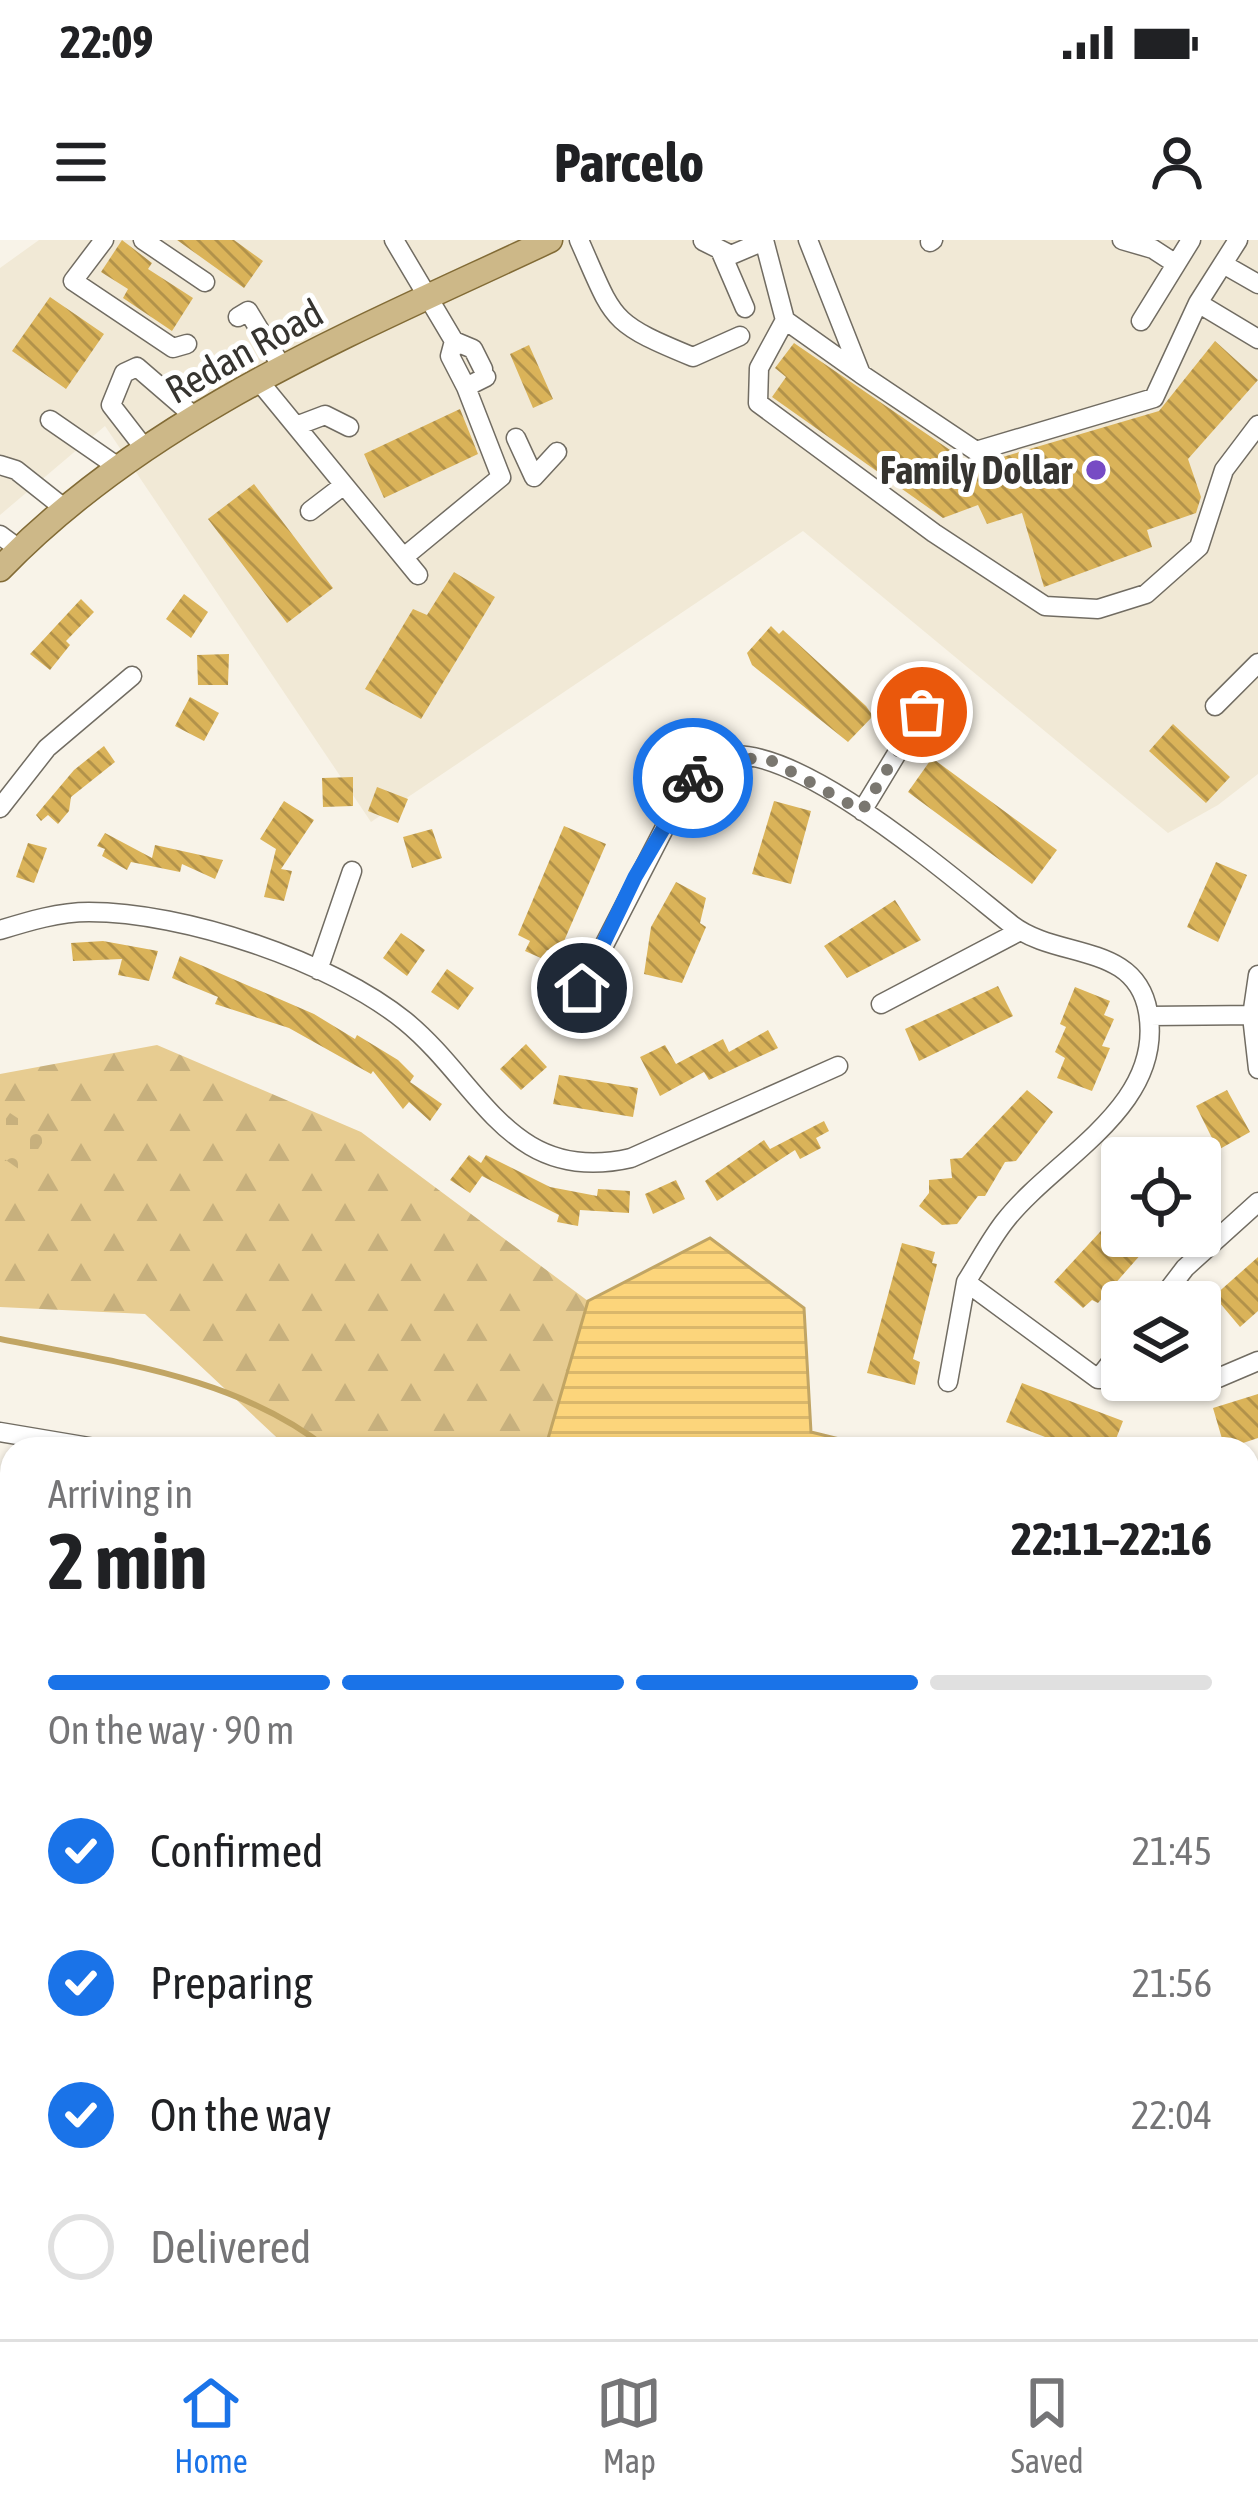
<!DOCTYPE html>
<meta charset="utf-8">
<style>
:root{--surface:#fff;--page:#f6f6f6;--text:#202124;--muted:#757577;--line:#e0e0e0;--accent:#1a73e8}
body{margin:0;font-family:"Asap Condensed",sans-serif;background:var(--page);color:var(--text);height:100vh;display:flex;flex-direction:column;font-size:45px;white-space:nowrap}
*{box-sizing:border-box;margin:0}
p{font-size:39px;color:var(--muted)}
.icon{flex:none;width:66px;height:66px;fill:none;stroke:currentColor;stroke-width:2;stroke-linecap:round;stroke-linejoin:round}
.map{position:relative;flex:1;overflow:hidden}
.side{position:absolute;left:0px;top:1197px;width:1260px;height:903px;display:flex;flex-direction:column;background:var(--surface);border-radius:36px 36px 0 0;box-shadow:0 3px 9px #0004}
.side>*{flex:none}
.controls{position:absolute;left:1101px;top:897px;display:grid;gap:24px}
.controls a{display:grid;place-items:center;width:120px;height:120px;border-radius:12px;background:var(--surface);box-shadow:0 3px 9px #0004;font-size:60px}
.pin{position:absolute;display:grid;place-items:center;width:102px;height:102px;color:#fff;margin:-51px;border:6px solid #fff;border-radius:50%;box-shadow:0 3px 12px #0007}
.courier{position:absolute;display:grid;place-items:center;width:120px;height:120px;margin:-60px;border:9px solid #1a73e8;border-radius:50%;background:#fff;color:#222;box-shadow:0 3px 15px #0007}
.head em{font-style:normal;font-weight:700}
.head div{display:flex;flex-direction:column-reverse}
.head{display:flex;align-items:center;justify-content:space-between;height:204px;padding:0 48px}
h1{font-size:78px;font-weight:700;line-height:90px}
.bar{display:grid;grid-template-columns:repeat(4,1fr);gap:18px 12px;align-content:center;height:144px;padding:0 48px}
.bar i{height:15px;border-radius:9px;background:var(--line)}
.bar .current{background:var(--accent)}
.bar p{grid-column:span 4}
ol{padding:0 48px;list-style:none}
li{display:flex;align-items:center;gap:36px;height:132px}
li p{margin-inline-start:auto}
li .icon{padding:12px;border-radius:50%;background:var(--accent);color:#fff;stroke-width:4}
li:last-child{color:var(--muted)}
li i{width:66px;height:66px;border:6px solid var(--line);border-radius:50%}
.status{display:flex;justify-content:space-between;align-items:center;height:84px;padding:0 60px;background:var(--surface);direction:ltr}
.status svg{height:33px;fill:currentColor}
header{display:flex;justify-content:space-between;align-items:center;height:156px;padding:0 48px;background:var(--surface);font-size:54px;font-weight:700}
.menu{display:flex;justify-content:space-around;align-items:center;height:168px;border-top:3px solid var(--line);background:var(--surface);font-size:33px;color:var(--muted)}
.menu a{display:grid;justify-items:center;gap:6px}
.menu .current{color:var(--accent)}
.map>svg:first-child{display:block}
</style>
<div class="status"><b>22:09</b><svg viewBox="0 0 49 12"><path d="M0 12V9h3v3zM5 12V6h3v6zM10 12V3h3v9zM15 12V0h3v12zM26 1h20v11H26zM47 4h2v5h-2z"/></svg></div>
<header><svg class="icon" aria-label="menu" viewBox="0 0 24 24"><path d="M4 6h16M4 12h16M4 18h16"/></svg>Parcelo<svg class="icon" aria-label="person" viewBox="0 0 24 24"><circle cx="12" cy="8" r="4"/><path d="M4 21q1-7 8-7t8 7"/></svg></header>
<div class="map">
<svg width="1258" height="2099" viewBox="0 0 1258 2099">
<defs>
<pattern id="grass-dots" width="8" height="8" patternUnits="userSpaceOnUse" patternTransform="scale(3)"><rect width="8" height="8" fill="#e7cc91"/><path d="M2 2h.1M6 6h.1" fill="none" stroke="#c7b07d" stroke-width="1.8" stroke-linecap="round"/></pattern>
<pattern id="forest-firs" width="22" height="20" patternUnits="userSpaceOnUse" patternTransform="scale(3)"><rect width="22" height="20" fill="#e7cc91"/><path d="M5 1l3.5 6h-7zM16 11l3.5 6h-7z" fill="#c7b07d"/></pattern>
<pattern id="cemetery-stones" width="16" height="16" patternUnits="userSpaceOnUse" patternTransform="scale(3)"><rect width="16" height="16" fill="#e7cc91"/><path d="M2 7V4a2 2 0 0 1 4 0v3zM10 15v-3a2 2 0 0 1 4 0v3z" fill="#c7b07d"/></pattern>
<pattern id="water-rules" width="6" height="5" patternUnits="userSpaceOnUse" patternTransform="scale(3)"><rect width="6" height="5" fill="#fcd57b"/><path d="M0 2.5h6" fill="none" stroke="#d9b76b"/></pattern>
<pattern id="building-back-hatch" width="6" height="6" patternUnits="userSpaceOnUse" patternTransform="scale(3)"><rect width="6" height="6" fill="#dab359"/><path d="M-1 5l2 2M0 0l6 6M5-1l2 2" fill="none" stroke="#b2924a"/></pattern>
</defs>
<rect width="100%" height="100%" fill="#f8f3e8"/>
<!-- built -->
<path fill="#f1e9d6" d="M39 0H1258V534L1218 565 1168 593 803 291 371 582 105 186 0 275V28Z"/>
<!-- grass -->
<path fill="url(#grass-dots)" d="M1248 2030 1258 2051V2099H1037L1026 2088H1248Z"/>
<!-- forest -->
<path fill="url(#forest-firs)" d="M157 805 361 892 588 1061 545 1209H289L145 1074 0 1067V834Z
M836 2088H1026L1037 2099H845Z"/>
<!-- cemetery -->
<path fill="url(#cemetery-stones)" d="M10 873 46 897 23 932 0 916V887Z"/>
<!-- water -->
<path fill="url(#water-rules)" stroke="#c1a564" stroke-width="3" d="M710 998 804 1068 811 1192 880 1209H545L588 1061Z"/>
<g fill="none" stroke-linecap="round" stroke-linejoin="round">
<!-- stream -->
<path stroke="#c1a564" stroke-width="6" d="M0 1099C112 1122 235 1135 328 1209
M919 2088 928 2099"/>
</g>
<!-- building -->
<path fill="url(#building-back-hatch)" d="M122 0 152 23 148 29 193 58 172 91 123 58 128 49 101 32Z
M177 0H234L263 21 244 48Z
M50 57 104 94 66 149 12 111Z
M1215 101 1258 140 1188 219 1201 257 1196 273 1147 290 1152 307 1044 347 1022 273 987 284 978 265 943 278 772 157 786 137 775 128 794 103 969 223 979 224 1159 171Z
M529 105 553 159 533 168 510 114Z
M460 169 478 214 384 258 364 214Z
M254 244 333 348 287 383 208 279Z
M454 332 495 357 421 479 365 449 413 369 427 375Z
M184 354 208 372 191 398 166 379Z
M81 359 94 372 66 401 70 405 50 430 30 414Z
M771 386 779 394 783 390 866 466 873 476 848 502 752 425 747 413Z
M229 414 228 445H198L197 415Z
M190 457 219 473 204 501 175 486Z
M1173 484 1230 537 1206 563 1149 511Z
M104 506 115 522 71 557 69 571 58 584 48 575 41 581 36 575 74 530Z
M932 518 1057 610 1032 644 908 552Z
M353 537V566L323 567 322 538Z
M377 547 408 559 398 583 368 571Z
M284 561 314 580 281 629 292 631 284 661 264 657 276 609 260 599Z
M774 561 811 571 791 644 752 634Z
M564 586 606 604 558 715 547 710 543 719 525 711 530 701 518 695Z
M432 589 442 618 412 628 403 597Z
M105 593 152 618 155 605 223 620 215 639 182 624 180 632 131 622 127 630 102 616 105 609 97 606Z
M28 603 47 608 34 643 16 637Z
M1216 622 1247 635 1218 702 1187 687Z
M676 642 706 658 700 683 706 687 682 743 644 734 651 687Z
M895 660 921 700 847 738 824 706Z
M401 693 425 710 407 736 383 718Z
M103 701 158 711 149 741 118 735 122 719 73 721 71 703Z
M180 716 314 774 355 799 357 795 398 820 414 836 410 842 442 864 430 881 409 862 403 869 373 831 371 834 289 788 215 764 218 757 172 738Z
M447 729 474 748 458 770 431 752Z
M998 746 1013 776 919 821 905 789Z
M1075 747 1110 761 1104 775 1114 779 1102 806 1110 808 1092 851 1057 838 1065 818 1055 812 1066 787 1060 784Z
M768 790 778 808 709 840 704 832 660 856 640 817 665 805 676 824 723 799 729 812Z
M526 804 547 827 521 850 500 829Z
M559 835 638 848 633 877 553 864Z
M1027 850 1053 872 1016 921 1005 922 985 956H978L957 984 942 985 919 966 929 953V940L952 938 950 919 962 918Z
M1227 850 1250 892 1218 910 1196 866Z
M824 881 829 891 816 898 821 908 800 919 795 910 717 961 705 941 764 900 770 909Z
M469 915 481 923 486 915 550 947 597 956 598 949 630 951 629 973 580 970 578 986 557 982 559 975 482 936 470 953 450 940Z
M676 940 685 959 653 974 645 954Z
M1122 968V996H1157L1098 1063 1092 1060 1083 1068 1054 1042Z
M902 1003 935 1012 932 1023 937 1024 913 1119 920 1122 915 1145 867 1133Z
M1258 1017V1071L1240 1087 1214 1056Z
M1022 1143 1123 1181 1112 1209H1076L1006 1182Z
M1258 1154V1198L1225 1209 1213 1168Z"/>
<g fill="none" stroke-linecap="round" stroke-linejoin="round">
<defs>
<path id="minor" d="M104 0 73 41 173 108 187 104
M143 0 205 42
M394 0 454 101 450 116 466 147 486 137
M579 0C615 81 608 82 693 117L740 96
M764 0 785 80 759 128 758 163 934 293 1045 366 1098 369 1146 354 1199 307 1224 230 1258 185
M808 0 861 134 976 211 1154 158 1198 63
M1122 0 1153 9 1176 24
M1238 0 1198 63 1258 99
M703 1 731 15 764 1
M930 2 933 0
M720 10 745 68
M1223 24 1258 44
M238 77 248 71 282 127
M785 80 861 134
M1141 81 1191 0
M454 101 473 109 483 129
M258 140 418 335
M50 180 118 227
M296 186 325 175 349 187
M516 198 534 237 557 212
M145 209 111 165 124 133 137 127 195 177
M0 225 16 230 64 268
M310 271 344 245
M0 295 19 309
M404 317 501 237 466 147
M1215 466 1258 423
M681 556 711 571 732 562 744 518
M0 568 47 508 132 436
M862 571 922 472
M0 690C29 681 59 672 89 672 184 672 331 721 405 781 481 843 510 946 631 918L838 826
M318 730 352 631
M1258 735 1252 776 1258 829
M582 748 681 556C691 541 700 525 719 518 788 493 957 642 1012 685 1058 720 1136 702 1148 772 1165 867 1054 918 1005 981 990 1000 979 1022 966 1042L1098 1139H1122
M881 764 1020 691
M1149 776 1258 775
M1159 1062 1185 1028 1258 962
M1200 1138H1218L1258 1121
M1098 1139 1122 1108
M948 1142 966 1042
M0 1192 101 1209
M1248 1568 1258 1570
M1248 1770 1258 1774
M367 2088 379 2099
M1143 2088 1144 2099
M339 2099 352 2088
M495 2099 511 2088"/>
<path id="major" d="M0 329C151 173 357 91 550 0"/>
</defs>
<!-- minor casing -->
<use href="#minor" stroke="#716c62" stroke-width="21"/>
<!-- major casing -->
<use href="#major" stroke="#826b35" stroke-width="27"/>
<!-- minor -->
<use href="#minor" stroke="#fff" stroke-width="18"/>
<!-- major -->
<use href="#major" stroke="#cdb888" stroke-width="24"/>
</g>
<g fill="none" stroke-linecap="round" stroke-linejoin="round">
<!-- done -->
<path stroke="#7a7770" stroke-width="12" stroke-dasharray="0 21.6" d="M693 538 721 517 770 520 862 571 922 472"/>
<!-- route -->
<path stroke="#1a73e8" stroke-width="15" d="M582 748 635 637 693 538"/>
</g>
<!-- markers -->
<circle fill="#774bc4" stroke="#fff" stroke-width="4.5" cx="1096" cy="230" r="12"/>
<g text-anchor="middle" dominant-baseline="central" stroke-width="10" stroke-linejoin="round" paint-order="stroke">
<!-- street labels -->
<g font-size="39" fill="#363430" stroke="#fff">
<text transform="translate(244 111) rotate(-29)">Redan Road</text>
</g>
<!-- poi labels -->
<g font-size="39" font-weight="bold" fill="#363430" stroke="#fff" text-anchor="end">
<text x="1072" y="230">Family Dollar</text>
</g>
</g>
</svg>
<div class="controls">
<a><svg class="icon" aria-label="locate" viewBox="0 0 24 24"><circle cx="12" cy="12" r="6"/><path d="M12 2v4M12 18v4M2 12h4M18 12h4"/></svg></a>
<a><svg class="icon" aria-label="layers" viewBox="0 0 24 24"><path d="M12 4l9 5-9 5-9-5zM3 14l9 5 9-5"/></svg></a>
</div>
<div class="pin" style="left:922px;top:472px;background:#ea580c"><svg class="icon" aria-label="bag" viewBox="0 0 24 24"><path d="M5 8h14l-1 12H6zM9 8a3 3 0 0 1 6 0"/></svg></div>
<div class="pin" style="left:582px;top:748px;background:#1f2937"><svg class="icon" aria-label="home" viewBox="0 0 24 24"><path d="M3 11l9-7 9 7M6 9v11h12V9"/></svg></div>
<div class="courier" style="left:693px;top:538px"><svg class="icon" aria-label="bike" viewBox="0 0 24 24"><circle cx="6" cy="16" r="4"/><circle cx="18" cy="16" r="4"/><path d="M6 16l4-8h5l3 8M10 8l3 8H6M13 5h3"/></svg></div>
<section class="side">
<div class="head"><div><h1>2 min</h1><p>Arriving in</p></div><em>22:11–22:16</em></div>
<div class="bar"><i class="current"></i><i class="current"></i><i class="current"></i><i></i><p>On the way · 90 m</p></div>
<ol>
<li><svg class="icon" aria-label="check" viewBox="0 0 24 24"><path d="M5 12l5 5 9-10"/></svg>Confirmed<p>21:45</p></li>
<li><svg class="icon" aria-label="check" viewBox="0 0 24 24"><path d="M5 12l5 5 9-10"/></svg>Preparing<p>21:56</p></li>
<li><svg class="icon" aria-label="check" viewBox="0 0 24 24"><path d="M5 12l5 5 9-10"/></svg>On the way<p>22:04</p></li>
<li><i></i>Delivered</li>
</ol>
</section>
</div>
<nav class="menu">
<a class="current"><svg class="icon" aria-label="home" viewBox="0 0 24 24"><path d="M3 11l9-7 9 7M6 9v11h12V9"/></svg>Home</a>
<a><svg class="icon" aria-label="map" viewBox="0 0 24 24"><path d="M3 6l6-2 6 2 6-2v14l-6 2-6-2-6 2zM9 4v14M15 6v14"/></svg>Map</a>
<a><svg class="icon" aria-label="saved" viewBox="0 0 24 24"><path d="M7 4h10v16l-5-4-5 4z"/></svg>Saved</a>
</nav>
